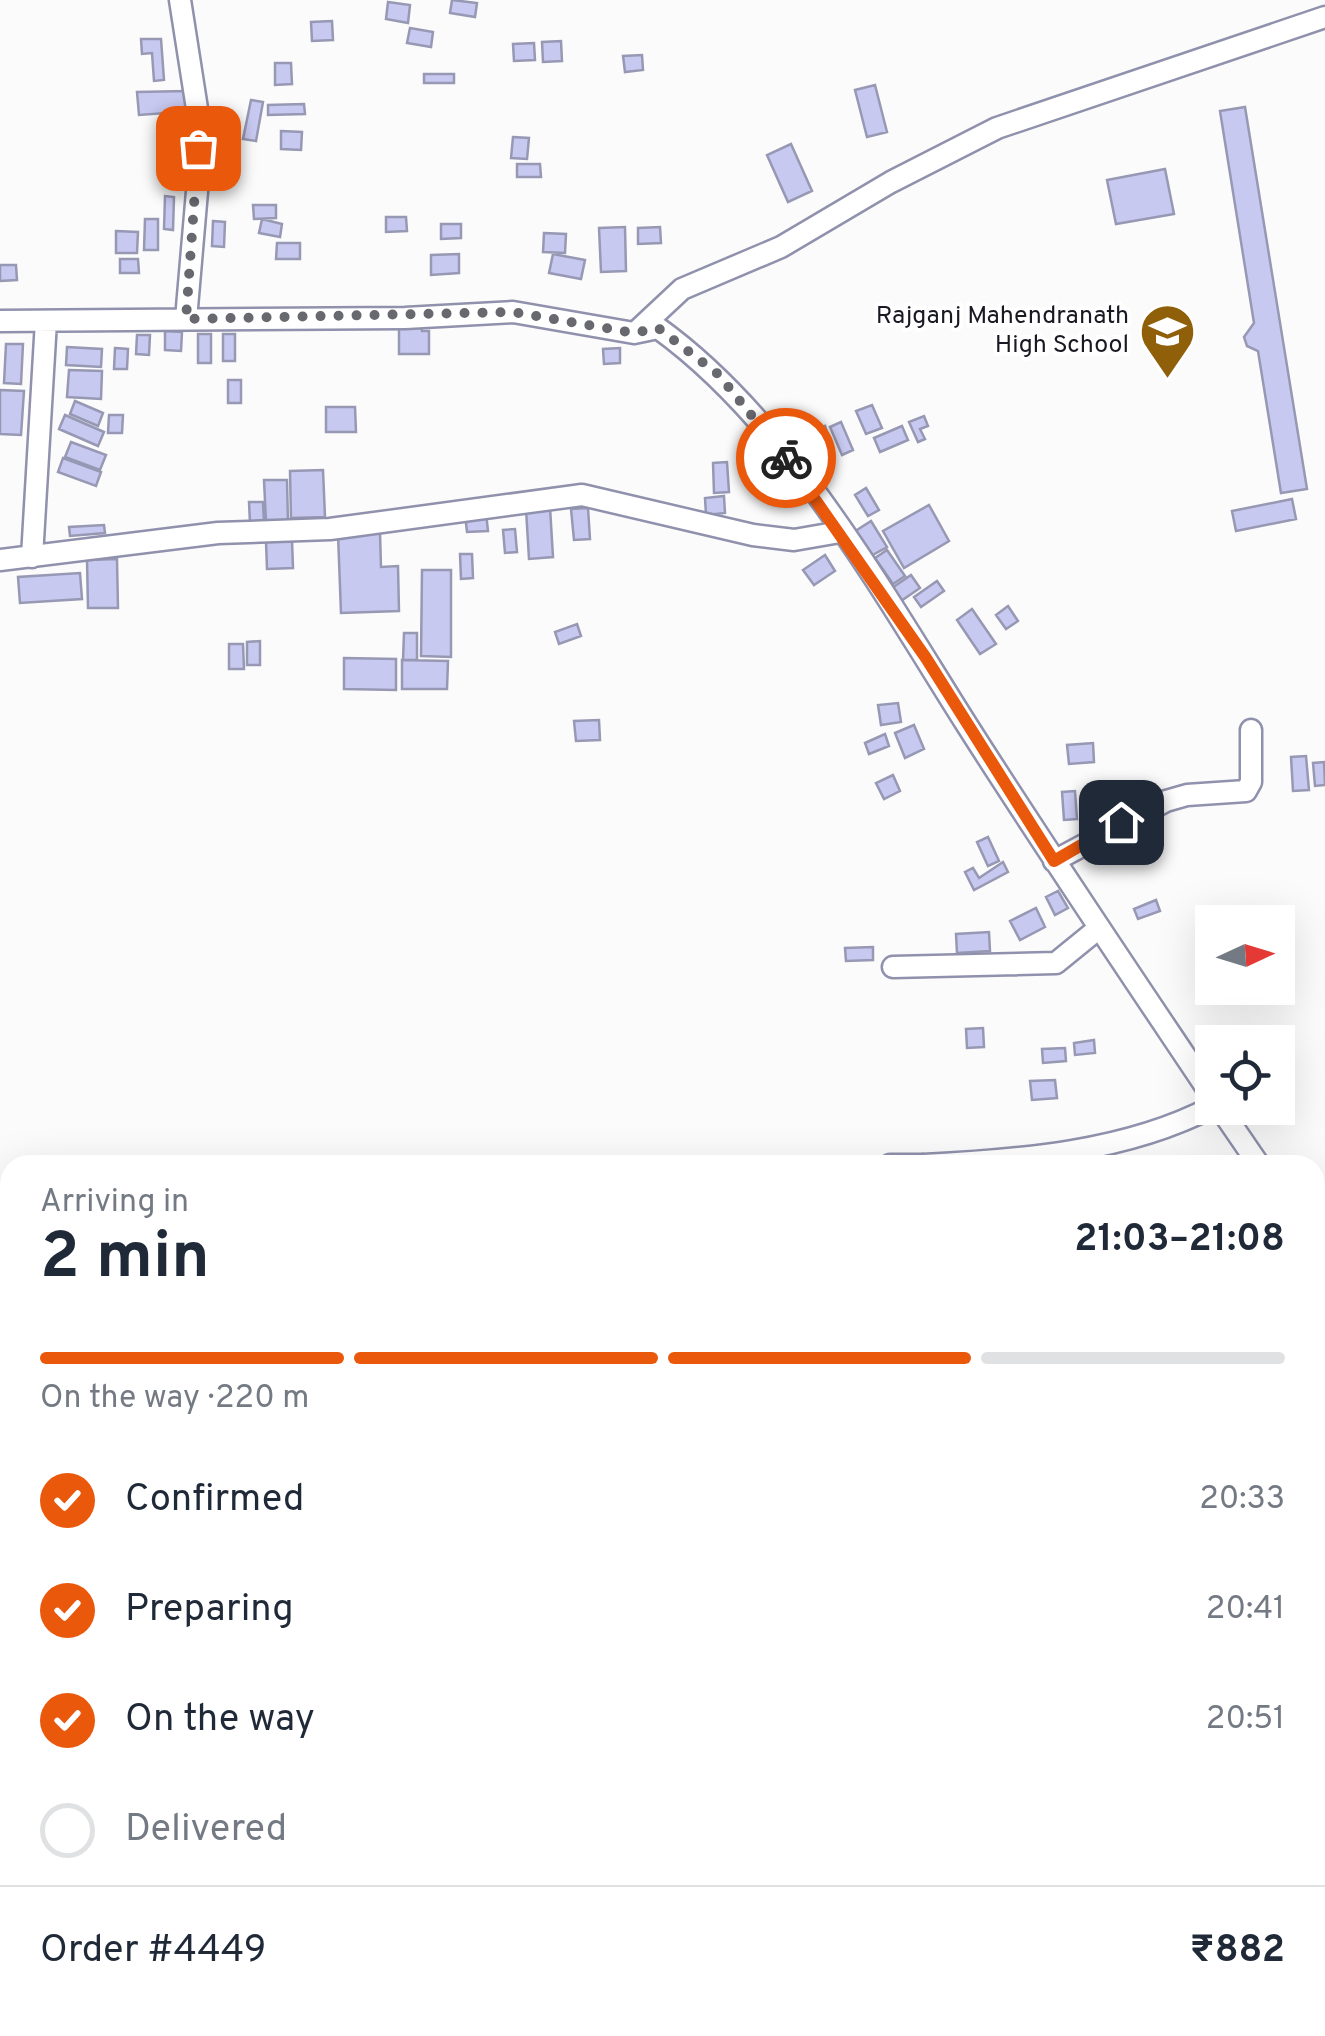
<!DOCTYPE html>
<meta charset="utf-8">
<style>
:root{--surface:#fff;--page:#f2f2f3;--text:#1f2937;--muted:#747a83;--line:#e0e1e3;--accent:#ea580c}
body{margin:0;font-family:Overpass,sans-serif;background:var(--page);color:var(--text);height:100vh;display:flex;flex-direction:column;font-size:38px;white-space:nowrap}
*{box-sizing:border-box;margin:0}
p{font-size:32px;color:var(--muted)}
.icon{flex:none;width:55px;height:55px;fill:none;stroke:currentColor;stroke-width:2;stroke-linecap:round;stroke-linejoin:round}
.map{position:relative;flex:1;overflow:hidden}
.panel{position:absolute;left:0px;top:1155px;width:1325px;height:882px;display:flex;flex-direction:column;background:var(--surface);border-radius:30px 30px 0 0;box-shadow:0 10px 40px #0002}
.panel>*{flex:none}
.needle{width:65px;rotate:86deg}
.tools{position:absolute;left:1195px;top:905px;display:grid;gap:20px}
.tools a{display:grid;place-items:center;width:100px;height:100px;border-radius:0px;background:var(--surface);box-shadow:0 10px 40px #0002;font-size:50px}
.pin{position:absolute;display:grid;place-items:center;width:85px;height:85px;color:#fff;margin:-42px;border-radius:20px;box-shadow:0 5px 15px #0006}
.courier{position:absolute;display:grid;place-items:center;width:100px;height:100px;margin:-50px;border:8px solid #ea580c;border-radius:50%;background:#fff;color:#222;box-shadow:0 2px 12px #0007}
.overview em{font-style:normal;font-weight:700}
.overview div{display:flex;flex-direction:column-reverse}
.overview{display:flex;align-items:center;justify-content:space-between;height:170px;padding:0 40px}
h1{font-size:65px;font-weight:700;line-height:75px}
.bar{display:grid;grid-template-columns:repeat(4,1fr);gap:15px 10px;align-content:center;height:120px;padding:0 40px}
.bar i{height:12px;border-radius:8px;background:var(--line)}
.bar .current{background:var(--accent)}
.bar p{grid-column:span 4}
.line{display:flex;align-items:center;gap:25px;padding:0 40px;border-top:2px solid var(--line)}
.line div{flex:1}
ol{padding:0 40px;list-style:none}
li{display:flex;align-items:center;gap:30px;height:110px}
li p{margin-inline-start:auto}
li .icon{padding:10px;border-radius:50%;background:var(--accent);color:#fff;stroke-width:4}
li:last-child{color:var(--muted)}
li i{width:55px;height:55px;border:5px solid var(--line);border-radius:50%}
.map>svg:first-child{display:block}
</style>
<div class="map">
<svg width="1325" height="2036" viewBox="0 0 1325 2036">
<rect width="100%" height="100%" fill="#fbfbfb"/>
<!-- building -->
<path fill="#c8c9f0" stroke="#9798b3" stroke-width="2.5" d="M452 0 477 3 475 17 450 13Z
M388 2 410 5 408 23 386 19Z
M332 21 333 40 312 41 311 22Z
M410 28 433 32 431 47 407 43Z
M141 39H161L164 80 154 81 152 53 142 54Z
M561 41 562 61 543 62 542 42Z
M534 43 535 60 514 61 513 44Z
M642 55 643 70 625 72 623 56Z
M275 63H291L292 84 275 85Z
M424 74H454V83H424Z
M875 85 887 132 867 137 855 90Z
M187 91 195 111 139 115 137 92Z
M251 100 263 102 256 141 243 139Z
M304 104 305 114 268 115V105Z
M1245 107 1307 489 1281 493 1258 351 1247 346 1244 337 1254 323 1220 111Z
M281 131 302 132 301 150 281 149Z
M211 132 236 133 235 156 210 154Z
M513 137 529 138 527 159 511 158Z
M791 144 812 191 788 202 767 155Z
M517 164H540L541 177H517Z
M1165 169 1174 214 1116 224 1107 180Z
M165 196 174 197 173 230 164 229Z
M253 205H276V218L254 219Z
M386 217H406L407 231 386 232Z
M145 219H158V250H144Z
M262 219 282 224 280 237 259 233Z
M213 221 225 222 224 247 212 246Z
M441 224H461V238L441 239Z
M625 227 626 271 601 272 599 228Z
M660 227 661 243 638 244V228Z
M116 231 138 232 137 253H116Z
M544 233 566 234 565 253 543 252Z
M277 243H300V259H276Z
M459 254V273L431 275V255Z
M553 254 585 260 581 279 549 273Z
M120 259H138L139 273H120Z
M0 265H16L17 280 0 281Z
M399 324H421L422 331H429V354H399Z
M165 331 182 332 181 351 165 350Z
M198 334H211V363H198Z
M223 334H235V361H223Z
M137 335H150L149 355 136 354Z
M6 344H23L21 384 4 383Z
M67 347 102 349 101 367 66 365Z
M115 348 128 349 127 369H114Z
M620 348V363L604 364 603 349Z
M69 370 102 371 101 399 67 397Z
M228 380H241V403H228Z
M0 390 24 391 21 435 0 434Z
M75 401 103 413 98 426 70 414Z
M872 405 882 428 866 434 856 411Z
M326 407H355L356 432H326Z
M65 415 104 432 98 446 59 429Z
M109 415H123L122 433H108Z
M924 416 928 426 920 429 925 439 918 442 909 422Z
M841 422 853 450 842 455 830 427Z
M808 424 811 432 825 426 828 435 800 447V427Z
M902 426 908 440 880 452 874 438Z
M71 442 106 455 100 470 65 457Z
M63 458 101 472 96 486 58 472Z
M727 462 729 492 714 493 713 463Z
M323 470 325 517 291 518 290 471Z
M264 480H287L288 522H266Z
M866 488 879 510 868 516 855 495Z
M724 496 725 513 706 515 705 498Z
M1292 499 1296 519 1236 531 1232 511Z
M249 502H263L264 523H250Z
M929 505 949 541 904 568 883 531Z
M550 507 553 557 529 559 526 509Z
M588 508 590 539 574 540 571 509Z
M486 513 488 531 467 532 465 514Z
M871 521 887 547 869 557 854 532Z
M104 525 105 533 70 536 69 527Z
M515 529 517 552 505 553 503 530Z
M380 533 381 567 398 566 399 611 341 613 338 534Z
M292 540 293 568 267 569 266 541Z
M887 550 905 576 893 584 875 558Z
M460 554H472L473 578 461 579Z
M825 555 835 571 814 585 803 570Z
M117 559 118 608H88L87 560Z
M422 570H451V657L421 656Z
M80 573 82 599 20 603 18 577Z
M911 575 920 588 901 601 892 588Z
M937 581 944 591 921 607 914 597Z
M1008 606 1018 621 1006 629 996 615Z
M972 609 996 644 980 654 957 620Z
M577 624 581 636 559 644 555 632Z
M404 633H417V660H403Z
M260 641V665H247V642Z
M229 644H243L244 669H229Z
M344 658 396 659V690L344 689Z
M402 660 448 661 447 689H402Z
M898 703 901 722 881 725 878 705Z
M599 720 600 740 576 741 574 721Z
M914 725 924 749 905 758 895 733Z
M885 734 889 746 869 754 865 743Z
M1093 743 1094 762 1069 764 1067 745Z
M1306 756 1309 790 1293 791 1291 757Z
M1324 762 1325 785 1315 786 1313 763Z
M893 775 900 791 884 799 876 783Z
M1075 791 1077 819 1064 820 1062 792Z
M988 837 999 861 988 866 977 842Z
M1003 862 1008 872 974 890 965 872 973 868 979 878Z
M1058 891 1068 908 1055 915 1046 897Z
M1156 900 1160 911 1138 919 1134 909Z
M1036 908 1045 927 1020 940 1010 921Z
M989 932 990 951 957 953 956 934Z
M873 947V960L846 961 845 948Z
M983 1028 984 1047 967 1048 966 1029Z
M1094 1040 1095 1053 1075 1055 1074 1043Z
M1065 1048 1066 1061 1043 1063 1042 1049Z
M1055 1080 1057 1098 1032 1100 1030 1081Z"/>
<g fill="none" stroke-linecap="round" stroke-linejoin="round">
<defs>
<path id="minor" d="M180 0 198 115V180L186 319
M0 321 405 318 513 312 634 333 658 328C786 420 881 589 965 722 1045 848 1129 972 1212 1096
M636 332 682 289 781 247 891 182 997 128 1325 17
M32 557 46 321
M0 560 218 533 330 529 582 495 753 535 794 540 840 532
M1054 861 1166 801 1187 795 1246 791 1251 782V730
M893 967 1056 963 1099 928
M1220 1108 1259 1165
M890 1165H923
M924 1165C1020 1160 1126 1152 1212 1107
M1315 1247 1325 1262"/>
</defs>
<!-- minor casing -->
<use href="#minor" stroke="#9091ac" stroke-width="25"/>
<!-- minor -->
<use href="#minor" stroke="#fff" stroke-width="20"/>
</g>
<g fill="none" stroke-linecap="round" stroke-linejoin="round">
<!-- done -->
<path stroke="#68686f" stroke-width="10" stroke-dasharray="0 18" d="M198 148 186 319 513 312 634 333 658 328 718 374 786 458"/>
<!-- route -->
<path stroke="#ea580c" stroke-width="12" d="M786 458 926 658 1054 861 1121 822"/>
</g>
<!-- icons -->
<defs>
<symbol id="school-pin" viewBox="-11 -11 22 30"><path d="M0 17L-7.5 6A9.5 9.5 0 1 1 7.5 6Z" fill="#8f5f0a" stroke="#fff"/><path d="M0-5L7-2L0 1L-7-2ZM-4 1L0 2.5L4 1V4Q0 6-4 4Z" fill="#fff"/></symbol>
</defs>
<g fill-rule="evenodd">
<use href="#school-pin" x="1136" y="300" width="63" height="86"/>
</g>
<g text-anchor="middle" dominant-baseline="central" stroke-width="8" stroke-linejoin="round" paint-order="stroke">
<!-- poi labels -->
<g font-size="25" fill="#191923" stroke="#fff" text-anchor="end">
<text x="1129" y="317">Rajganj Mahendranath<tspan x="1129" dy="29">High School</tspan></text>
</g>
</g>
</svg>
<div class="tools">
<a><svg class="needle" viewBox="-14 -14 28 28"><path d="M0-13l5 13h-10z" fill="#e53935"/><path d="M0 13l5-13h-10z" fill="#747a83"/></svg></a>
<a><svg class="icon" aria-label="locate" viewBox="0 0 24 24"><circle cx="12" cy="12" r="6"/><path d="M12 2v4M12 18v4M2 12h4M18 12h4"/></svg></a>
</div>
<div class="pin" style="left:198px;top:148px;background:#ea580c"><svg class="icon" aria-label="bag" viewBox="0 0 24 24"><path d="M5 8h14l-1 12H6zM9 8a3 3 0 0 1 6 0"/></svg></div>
<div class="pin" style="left:1121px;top:822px;background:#1f2937"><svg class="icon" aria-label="home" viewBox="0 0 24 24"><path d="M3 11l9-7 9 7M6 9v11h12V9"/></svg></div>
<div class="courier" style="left:786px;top:458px"><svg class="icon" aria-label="bike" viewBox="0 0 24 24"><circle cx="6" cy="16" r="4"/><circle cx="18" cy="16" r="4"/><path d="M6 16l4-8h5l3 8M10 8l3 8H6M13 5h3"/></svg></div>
<section class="panel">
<div class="overview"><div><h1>2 min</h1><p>Arriving in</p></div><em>21:03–21:08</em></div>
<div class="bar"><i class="current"></i><i class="current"></i><i class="current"></i><i></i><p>On the way · 220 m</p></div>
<ol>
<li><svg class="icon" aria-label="check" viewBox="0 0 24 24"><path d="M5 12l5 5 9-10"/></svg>Confirmed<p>20:33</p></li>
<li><svg class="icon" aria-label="check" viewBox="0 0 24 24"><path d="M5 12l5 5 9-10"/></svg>Preparing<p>20:41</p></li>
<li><svg class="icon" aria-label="check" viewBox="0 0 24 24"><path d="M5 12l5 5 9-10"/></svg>On the way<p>20:51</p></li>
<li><i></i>Delivered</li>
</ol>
<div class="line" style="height:130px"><div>Order #4449</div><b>₹882</b></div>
</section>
</div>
